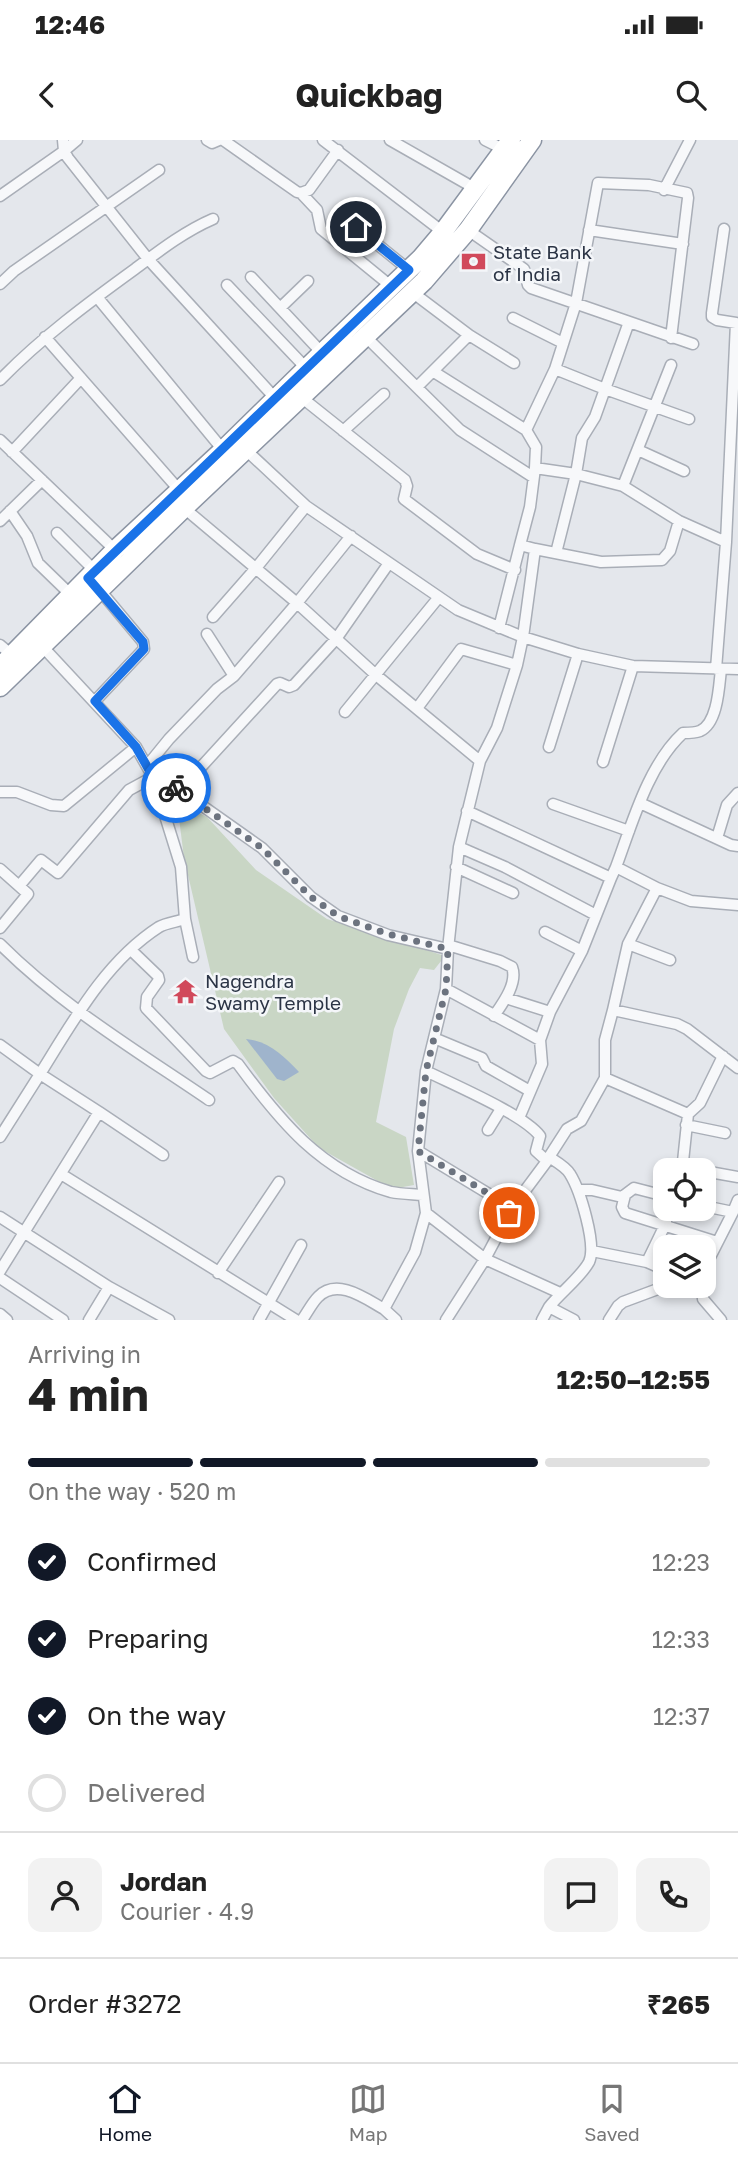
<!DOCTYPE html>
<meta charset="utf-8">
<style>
:root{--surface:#fff;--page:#f2f2f2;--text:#222;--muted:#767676;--line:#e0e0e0;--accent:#111827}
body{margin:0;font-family:"Golos Text",sans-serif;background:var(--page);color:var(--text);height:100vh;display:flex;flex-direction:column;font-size:26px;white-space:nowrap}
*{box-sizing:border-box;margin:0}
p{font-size:23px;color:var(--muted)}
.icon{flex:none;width:38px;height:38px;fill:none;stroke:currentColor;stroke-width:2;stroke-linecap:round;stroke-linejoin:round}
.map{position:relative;height:1180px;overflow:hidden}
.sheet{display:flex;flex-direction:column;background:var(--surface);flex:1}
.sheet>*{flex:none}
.buttons{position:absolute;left:653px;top:1018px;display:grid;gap:14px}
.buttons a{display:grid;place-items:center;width:63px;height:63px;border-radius:14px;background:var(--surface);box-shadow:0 4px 10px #0003;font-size:35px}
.pin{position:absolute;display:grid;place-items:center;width:60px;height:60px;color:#fff;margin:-30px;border:4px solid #fff;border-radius:50%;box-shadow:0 2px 7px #0007}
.courier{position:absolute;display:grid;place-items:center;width:70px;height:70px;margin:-35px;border:5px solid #1a73e8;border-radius:50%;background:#fff;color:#222;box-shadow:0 2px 9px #0007}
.summary em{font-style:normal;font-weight:700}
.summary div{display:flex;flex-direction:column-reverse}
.summary{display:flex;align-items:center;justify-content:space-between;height:119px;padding:0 28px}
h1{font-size:46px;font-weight:700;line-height:52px}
.bar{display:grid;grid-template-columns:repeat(4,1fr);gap:10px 7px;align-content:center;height:84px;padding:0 28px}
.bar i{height:9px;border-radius:5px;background:var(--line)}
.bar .on{background:var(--accent)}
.bar p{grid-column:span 4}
.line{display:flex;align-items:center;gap:18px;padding:0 28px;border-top:2px solid var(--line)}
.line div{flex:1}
.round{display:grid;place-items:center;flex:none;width:74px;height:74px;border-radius:14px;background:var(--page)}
ol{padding:0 28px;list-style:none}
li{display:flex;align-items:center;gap:21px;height:77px}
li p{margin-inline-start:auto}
li .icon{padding:7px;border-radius:50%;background:var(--accent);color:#fff;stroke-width:4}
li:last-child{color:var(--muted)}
li i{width:38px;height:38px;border:4px solid var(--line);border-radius:50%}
.status{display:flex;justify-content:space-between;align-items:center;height:49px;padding:0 35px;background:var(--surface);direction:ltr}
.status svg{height:19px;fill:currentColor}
header{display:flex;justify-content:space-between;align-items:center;height:91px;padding:0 28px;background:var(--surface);font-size:32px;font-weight:700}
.dock{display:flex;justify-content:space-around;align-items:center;height:98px;border-top:2px solid var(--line);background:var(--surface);font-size:19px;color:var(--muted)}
.dock a{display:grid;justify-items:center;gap:4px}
.dock .on{color:var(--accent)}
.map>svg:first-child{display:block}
</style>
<div class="status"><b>12:46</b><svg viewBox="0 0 49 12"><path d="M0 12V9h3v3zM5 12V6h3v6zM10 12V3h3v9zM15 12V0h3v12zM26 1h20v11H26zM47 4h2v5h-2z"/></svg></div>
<header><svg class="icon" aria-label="back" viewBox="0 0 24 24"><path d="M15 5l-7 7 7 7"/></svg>Quickbag<svg class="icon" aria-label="search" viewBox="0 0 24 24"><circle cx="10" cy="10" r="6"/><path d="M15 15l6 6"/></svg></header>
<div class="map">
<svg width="738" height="1180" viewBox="0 0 738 1180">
<rect width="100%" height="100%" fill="#e4e7ec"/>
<!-- green -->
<path fill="#c9d6c5" d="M177 662 207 677 256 730 327 779 445 816 434 830 420 828 409 849 394 889 376 982 406 997 414 1045 392 1049 319 1008 274 958 224 889 184 718Z"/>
<!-- water -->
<path fill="#9fb4cc" d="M246 899C268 901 284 916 299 932L284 941 277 939Z"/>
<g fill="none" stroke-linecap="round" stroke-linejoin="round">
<defs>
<path id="street" d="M63 0 64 11 68 18 148 119 275 258
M207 0 212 3 219 0
M223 0 297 52 301 53 309 50 338 10
M323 0 443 92
M390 0 476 49
M485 0 503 9
M664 50 690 0
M301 53 317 70 321 89 392 147
M0 56 64 11 77 0
M356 87 409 130
M468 90 524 129 528 145 531 148 693 204
M589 90 683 104
M251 137 322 213
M0 144 14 131 159 30
M227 145 306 228
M412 152 469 195
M97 157 223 310
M280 168 308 141
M513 178 563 203
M365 196 460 290 533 337
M45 197 180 351
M555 229 605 249 689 279
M434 232 526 290 555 229 576 163 598 43 649 45 687 53 688 58 671 198
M0 240C41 198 88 163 135 129 159 111 185 91 213 79
M418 246 469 195 514 223
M301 257 405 340 407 346 404 359 477 414 515 430
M343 291 384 254
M0 300 115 410
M246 310 306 366 458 470 523 497 578 514 633 526 738 529
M638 310 684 331
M12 312 81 238
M535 328 576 334 623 346 679 381 726 402
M623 346 671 225
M184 368 297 463 376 535 480 621
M10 371 27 396 38 423 71 455
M0 381 42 340
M57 393 95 431
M535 409 601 422 662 420 670 411 679 381
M556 413 576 334 582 298 595 277 629 182
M213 477 256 428 306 366
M499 488 520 405
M207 494 234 536
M0 505 12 515
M42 506 136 607 153 637 180 650 262 708 311 757 338 776 388 795 448 809
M716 529 726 402 736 183 717 180 712 177V173L724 89
M95 561 144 509 143 502 98 448
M418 567 461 509 517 525
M345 572 439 457
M549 607 578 514
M603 622 633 526
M147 626 169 599 217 549 234 536 297 463 351 396
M180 650 277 544 280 543 289 547 294 545 336 499 389 423
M0 652H17L51 665 64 666 136 607
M640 663 731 705 738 706
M553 664 629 691
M467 671 611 738 616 727 657 748 691 761 738 765
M717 698 727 665 738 653
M459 707 505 727 596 775
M456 727 513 753
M616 727C632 684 648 625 683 593 688 593 695 593 700 591 718 583 719 546 721 529
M0 729 28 754 0 788
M19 746 41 720 58 733 129 650 153 637 181 727 185 779 193 817
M657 748 628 804 613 870 677 884 687 889 738 928
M545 792 582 811
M0 804C62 866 137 911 209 960
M628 804 670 820
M448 805 500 821 512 827C518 843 503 863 494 876
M131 810 158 836 159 840 147 857 146 868 206 931 210 933 233 921 238 924C279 980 321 1032 391 1052 401 1054 412 1054 423 1055
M446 849 540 900 550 872 582 811 611 738
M506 858 550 872
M434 898 482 918 486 926 530 951
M0 905 40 934C73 881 106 821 159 787 166 783 176 782 185 779
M426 931C454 945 523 974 540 996L536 1011 547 1021 512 1068 485 1119 446 1180
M605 938 688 974
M99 972 163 1015
M519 978 542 924 540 900
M686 985 725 993
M488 990 501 969
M0 997 40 934 99 972 0 1131
M418 1011 512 1068
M682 1031 688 974 700 963 723 916
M704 1031 738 1037
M61 1034 296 1180
M578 1050H592L622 1057 634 1048 665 1056
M625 1055 622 1067 625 1073 717 1102
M704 1066 733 1072 704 1129
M733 1072 738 1060
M426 1073 485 1119 560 1153
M0 1077 109 1147 89 1180
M592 1111 647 1122
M665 1130 647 1122 665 1085 669 1069
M218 1133 279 1042
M0 1138 63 1180
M702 1146 703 1159 721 1180
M109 1147 169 1180
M0 1174 7 1180
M259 1180 301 1105
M302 1180C307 1173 312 1163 318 1157 337 1137 366 1159 384 1169
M396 1180 384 1169 415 1112 426 1073 418 1011 426 931 446 849 448 809 459 707 480 621 497 588 517 525 523 497 535 409 520 405 530 367 535 328 536 307 526 290
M542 1180 549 1167
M574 1180 549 1167C560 1153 581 1137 589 1122 597 1105 580 1050 570 1034 566 1027 555 1021 549 1017L567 989 581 981 605 938V900L613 870
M609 1180 618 1166 623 1162 666 1146"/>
<path id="highway" d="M0 527 115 410 223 310 322 213 421 118 443 92 511 0
M0 547 184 368 424 141 468 90 532 0"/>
</defs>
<!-- street casing -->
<use href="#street" stroke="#a9aeb7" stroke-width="13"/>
<!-- highway casing -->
<use href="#highway" stroke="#8b94a3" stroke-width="21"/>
<!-- street -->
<use href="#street" stroke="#f7f8fa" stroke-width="10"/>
<!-- highway -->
<use href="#highway" stroke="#fff" stroke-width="18"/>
</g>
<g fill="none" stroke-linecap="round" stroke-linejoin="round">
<!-- done -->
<path stroke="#6c737f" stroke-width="7" stroke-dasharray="0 12.6" d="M176 648 262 708 311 757 338 776 388 794 448 809 446 849 426 931 418 1011 512 1068 509 1073"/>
<!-- route -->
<path stroke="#1a73e8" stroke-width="9" d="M176 648 153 637 136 607 95 561 144 509 143 502 88 438 409 130 356 87"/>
</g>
<!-- icons -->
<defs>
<symbol id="bank-bare" viewBox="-9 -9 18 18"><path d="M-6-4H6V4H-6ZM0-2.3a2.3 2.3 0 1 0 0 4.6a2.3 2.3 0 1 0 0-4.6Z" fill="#d1495b" stroke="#f4f6f9" stroke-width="2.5" paint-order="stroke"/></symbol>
<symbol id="temple-bare" viewBox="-9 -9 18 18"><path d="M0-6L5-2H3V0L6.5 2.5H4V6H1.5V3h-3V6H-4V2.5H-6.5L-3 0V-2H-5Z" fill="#d1495b" stroke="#f4f6f9" stroke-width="2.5" paint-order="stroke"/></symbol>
</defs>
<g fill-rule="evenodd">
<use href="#bank-bare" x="456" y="104" width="35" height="35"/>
<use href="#temple-bare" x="168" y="834" width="35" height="35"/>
</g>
<g text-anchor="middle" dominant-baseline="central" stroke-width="5" stroke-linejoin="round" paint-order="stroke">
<!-- poi labels -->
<g font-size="19" fill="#2b3445" stroke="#f4f6f9" text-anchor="start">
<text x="493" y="111">State Bank<tspan x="493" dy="22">of India</tspan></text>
<text x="205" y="840">Nagendra<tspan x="205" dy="22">Swamy Temple</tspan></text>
</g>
</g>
</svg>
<div class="buttons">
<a><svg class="icon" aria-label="locate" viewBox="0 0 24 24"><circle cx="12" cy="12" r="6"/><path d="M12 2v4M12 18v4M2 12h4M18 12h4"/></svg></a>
<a><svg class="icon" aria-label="layers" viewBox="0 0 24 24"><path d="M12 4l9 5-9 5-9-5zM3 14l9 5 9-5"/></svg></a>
</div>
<div class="pin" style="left:509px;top:1073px;background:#ea580c"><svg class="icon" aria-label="bag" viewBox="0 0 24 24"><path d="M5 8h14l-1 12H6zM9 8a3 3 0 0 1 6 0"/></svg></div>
<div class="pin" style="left:356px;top:87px;background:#1f2937"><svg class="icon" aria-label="home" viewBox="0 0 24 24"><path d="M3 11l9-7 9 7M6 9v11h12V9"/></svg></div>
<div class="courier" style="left:176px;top:648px"><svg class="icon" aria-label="bike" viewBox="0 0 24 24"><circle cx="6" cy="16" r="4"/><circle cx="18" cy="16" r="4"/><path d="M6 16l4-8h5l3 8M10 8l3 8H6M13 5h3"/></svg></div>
</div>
<section class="sheet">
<div class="summary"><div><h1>4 min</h1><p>Arriving in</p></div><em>12:50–12:55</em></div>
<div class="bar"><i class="on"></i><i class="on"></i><i class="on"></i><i></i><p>On the way · 520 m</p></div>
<ol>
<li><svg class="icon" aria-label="check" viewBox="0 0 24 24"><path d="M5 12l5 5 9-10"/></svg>Confirmed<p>12:23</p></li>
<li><svg class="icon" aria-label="check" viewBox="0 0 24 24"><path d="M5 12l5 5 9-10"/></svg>Preparing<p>12:33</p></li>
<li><svg class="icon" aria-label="check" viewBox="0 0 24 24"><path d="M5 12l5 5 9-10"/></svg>On the way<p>12:37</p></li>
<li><i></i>Delivered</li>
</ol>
<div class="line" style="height:126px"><a class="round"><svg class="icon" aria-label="person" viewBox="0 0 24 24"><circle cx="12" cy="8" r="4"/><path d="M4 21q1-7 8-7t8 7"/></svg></a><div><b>Jordan</b><p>Courier · 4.9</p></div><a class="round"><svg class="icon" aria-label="chat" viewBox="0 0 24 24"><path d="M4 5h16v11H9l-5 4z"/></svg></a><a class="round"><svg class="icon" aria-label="phone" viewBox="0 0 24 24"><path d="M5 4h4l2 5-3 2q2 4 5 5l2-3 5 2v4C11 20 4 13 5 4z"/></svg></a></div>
<div class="line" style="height:91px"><div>Order #3272</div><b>₹265</b></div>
</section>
<nav class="dock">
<a class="on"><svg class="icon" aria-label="home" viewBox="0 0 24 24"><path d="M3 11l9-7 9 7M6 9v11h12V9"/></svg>Home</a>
<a><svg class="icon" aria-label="map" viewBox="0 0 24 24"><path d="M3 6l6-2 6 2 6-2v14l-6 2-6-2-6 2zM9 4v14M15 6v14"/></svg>Map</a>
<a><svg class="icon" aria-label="saved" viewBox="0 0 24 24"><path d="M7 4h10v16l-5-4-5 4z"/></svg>Saved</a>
</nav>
